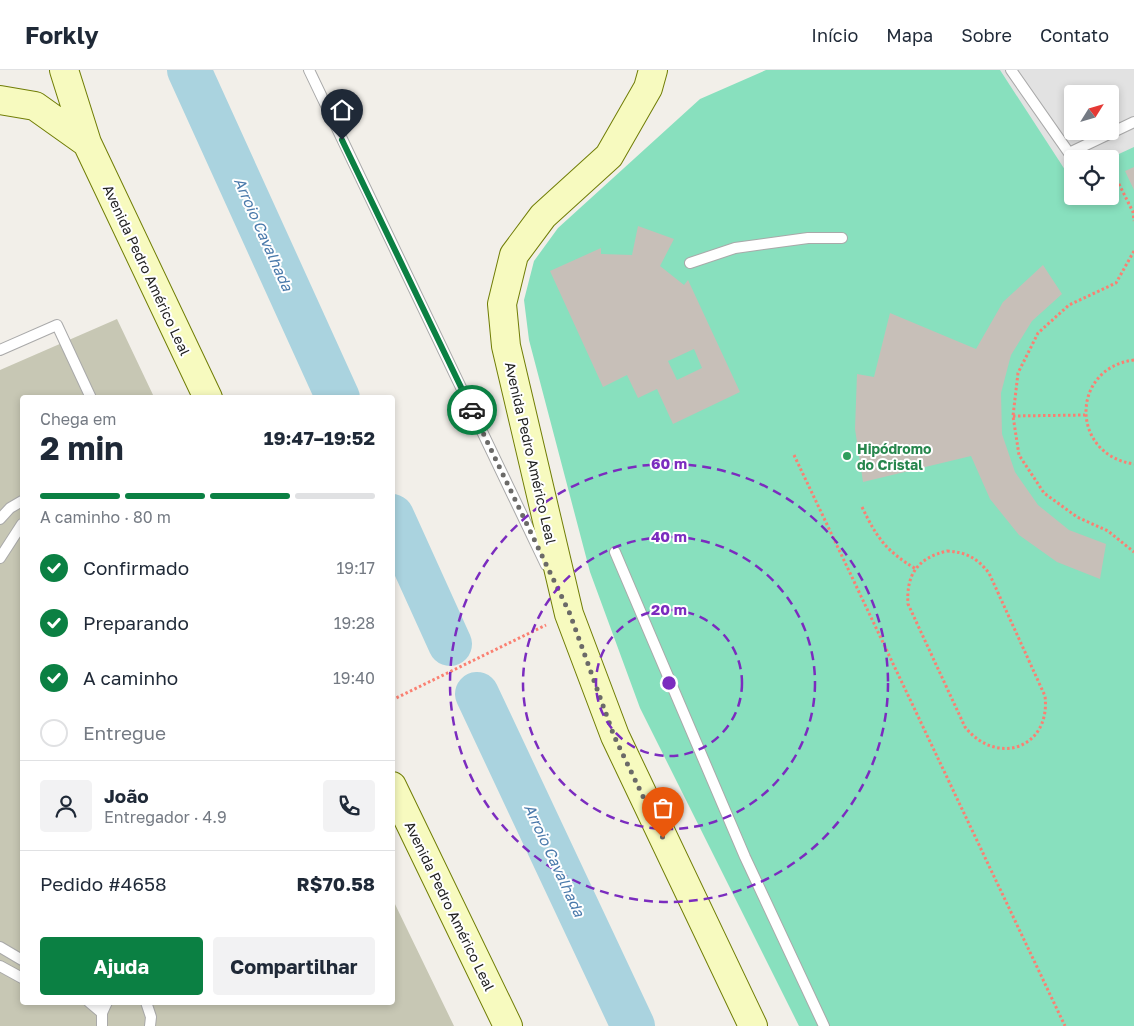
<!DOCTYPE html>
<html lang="pt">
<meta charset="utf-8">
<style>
:root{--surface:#fff;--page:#f2f2f3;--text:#1f2937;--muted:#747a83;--line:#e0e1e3;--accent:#0b8043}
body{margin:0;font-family:"Golos Text",sans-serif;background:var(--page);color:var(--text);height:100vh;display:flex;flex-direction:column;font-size:19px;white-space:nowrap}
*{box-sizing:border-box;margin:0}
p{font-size:16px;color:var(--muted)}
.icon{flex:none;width:28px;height:28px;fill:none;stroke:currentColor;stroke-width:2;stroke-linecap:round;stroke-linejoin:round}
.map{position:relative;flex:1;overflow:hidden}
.panel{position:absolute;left:20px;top:325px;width:375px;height:610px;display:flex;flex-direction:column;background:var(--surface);border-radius:5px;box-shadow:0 2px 8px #0003}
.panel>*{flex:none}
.needle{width:32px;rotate:53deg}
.tools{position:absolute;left:1064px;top:15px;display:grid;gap:10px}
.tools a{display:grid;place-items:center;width:55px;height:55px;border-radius:5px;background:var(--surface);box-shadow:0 2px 8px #0003;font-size:25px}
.pin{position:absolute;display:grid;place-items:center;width:42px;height:42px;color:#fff;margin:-51px -21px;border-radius:50% 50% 50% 0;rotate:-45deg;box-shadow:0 0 5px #0007}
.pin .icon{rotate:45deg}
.courier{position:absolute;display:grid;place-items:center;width:50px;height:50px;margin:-25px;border:4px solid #0b8043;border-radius:50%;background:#fff;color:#222;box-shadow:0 1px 6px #0007}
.summary em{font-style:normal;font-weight:700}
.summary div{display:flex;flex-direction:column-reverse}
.summary{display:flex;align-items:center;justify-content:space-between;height:85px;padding:0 20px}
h1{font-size:32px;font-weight:700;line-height:38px}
.bar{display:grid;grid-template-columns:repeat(4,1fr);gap:8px 5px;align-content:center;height:60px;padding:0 20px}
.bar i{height:6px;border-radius:4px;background:var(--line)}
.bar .selected{background:var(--accent)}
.bar p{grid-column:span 4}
.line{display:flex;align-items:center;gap:12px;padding:0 20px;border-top:1px solid var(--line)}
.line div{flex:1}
.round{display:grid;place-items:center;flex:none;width:52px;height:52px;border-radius:5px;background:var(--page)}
ol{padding:0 20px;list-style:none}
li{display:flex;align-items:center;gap:15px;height:55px}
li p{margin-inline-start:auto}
li .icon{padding:5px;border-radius:50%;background:var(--accent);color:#fff;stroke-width:4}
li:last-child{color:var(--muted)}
li i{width:28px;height:28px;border:2px solid var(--line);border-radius:50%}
.button{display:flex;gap:10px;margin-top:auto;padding:10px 20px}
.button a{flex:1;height:58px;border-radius:5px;background:var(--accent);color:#fff;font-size:20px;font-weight:700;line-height:58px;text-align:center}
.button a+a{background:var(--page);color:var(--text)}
header{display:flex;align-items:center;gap:30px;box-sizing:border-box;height:70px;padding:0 25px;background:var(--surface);border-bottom:1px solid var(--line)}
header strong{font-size:24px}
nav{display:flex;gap:28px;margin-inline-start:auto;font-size:18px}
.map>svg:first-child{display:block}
</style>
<header>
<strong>Forkly</strong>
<nav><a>Início</a><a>Mapa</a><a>Sobre</a><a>Contato</a></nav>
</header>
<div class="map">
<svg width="1134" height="956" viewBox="0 0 1134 956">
<rect width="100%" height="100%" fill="#f2efe9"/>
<!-- construction -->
<path fill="#c7c7b4" d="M117 249 154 327 22 328V932H392L393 830 454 956H0V300Z"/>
<!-- pitch -->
<path fill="#88e0be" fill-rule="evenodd" d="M766 0H1134V956H799L640 638 590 502 529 270 524 230 534 191 558 158 700 29ZM1072 24H1110V61H1072ZM1072 89H1110V126H1072Z"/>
<!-- parking -->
<path fill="#e2e2e2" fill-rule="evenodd" d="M1000 0H1134V77L1108 89H1072V104L1069 106ZM1072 24H1110V61H1072Z"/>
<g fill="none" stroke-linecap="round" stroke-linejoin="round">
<!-- river -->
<path stroke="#aad3df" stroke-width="44" d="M189 0 338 328
M392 446 450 574
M477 624 633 956"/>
</g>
<!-- building -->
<path fill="#c7bfb8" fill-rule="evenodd" d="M1134 97V120L1125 101Z
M638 156 674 169 660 196 684 215 688 210 740 322 673 354 657 319 638 328 627 305 603 317 550 201 601 178V184L632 185ZM694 279 702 298 677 310 668 291Z
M1043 195 1062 224 1032 251 1011 285 1001 323 1002 364 1015 402 1038 435 1069 460 1106 474 1100 509 1057 492 1019 465 990 429 971 386 863 412 855 359 857 304 874 307 890 243 976 279 1003 232Z"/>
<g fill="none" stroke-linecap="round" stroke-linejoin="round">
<defs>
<path id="lane" d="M309 0 546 495
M1011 0 1069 83 1134 52
M690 193 735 178 808 168H842
M0 280 57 255 91 328
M0 449 10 438 22 431
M615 482 745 787 824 956
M0 488 22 454
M0 877 22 890
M0 896 22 908
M89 932 102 943
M146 932 151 947 150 956
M102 956V943L107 932"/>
<path id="secondary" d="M64 0 87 73 208 328
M653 0 648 18 609 86 543 146 514 185 502 234 506 276 569 544 615 666 753 956
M0 30 35 36 87 73
M392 716 508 956"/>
</defs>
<!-- lane casing -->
<use href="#lane" stroke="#a9a9a9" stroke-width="12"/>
<!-- secondary casing -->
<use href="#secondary" stroke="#707d05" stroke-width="30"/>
<!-- path -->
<path stroke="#fa8072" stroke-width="3" stroke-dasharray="2.5 2.5" stroke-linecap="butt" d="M1110 96 1133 142 1134 151
M1134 181 1116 213 1069 235 1038 263 1018 303 1013 346 1019 385 1044 423 1077 447 1108 461 1134 482
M1134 290C1070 298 1070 385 1134 394
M1013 346 1085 345
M794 385 1065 956
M862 437C877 468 886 481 916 499
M947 481C966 482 977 488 989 503L1045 626C1051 678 997 697 965 657L908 534C906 504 918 488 947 481Z
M392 630 546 555"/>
<!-- lane -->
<use href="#lane" stroke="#fff" stroke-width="10"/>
<!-- secondary -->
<use href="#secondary" stroke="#f7fabf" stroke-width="28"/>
</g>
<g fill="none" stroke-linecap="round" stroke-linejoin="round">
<!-- done -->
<path stroke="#6b6a68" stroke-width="5" stroke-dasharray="0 9" d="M472 340 570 544 614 666 663 768"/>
<!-- route -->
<path stroke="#0b8043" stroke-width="6" d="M342 70 472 340"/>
</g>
<!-- distance rings -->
<g fill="none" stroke="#7b2cbf" stroke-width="2.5" stroke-dasharray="9 6">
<circle cx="669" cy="613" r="73"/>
<circle cx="669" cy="613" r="146"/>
<circle cx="669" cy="613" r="219"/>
</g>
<!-- markers -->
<circle fill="#2e9e5b" stroke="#fff" stroke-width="2" cx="847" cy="386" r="5"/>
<g text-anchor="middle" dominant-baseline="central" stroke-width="4" stroke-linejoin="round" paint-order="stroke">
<!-- street labels -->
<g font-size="14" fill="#222" stroke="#fff">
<text transform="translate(147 200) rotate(65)">Avenida Pedro Américo Leal</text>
<text transform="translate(531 383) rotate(77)">Avenida Pedro Américo Leal</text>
<text transform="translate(450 836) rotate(64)">Avenida Pedro Américo Leal</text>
</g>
<!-- leisure labels -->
<g font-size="14" font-weight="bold" fill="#27864d" stroke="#fff" text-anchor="start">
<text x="857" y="378">Hipódromo<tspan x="857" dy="16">do Cristal</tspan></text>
</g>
<!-- water labels -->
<g font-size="15" font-style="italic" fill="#4a7aab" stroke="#fff">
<text transform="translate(264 164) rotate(66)">Arroio Cavalhada</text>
<text transform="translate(555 790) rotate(65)">Arroio Cavalhada</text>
</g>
</g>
<circle cx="669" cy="613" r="8" fill="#7b2cbf" stroke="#fff" stroke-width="2.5"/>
<g font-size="15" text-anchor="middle" font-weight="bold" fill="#7b2cbf" stroke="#fff" stroke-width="4" stroke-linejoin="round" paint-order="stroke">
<text x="669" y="399">60 m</text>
<text x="669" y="472">40 m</text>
<text x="669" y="545">20 m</text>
</g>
</svg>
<div class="tools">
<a><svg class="needle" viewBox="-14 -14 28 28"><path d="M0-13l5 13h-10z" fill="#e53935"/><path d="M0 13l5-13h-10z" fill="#747a83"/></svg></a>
<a><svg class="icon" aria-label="locate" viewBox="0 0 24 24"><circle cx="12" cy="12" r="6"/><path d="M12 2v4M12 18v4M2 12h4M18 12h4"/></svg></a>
</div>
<div class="pin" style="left:663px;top:768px;background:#ea580c"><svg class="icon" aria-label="bag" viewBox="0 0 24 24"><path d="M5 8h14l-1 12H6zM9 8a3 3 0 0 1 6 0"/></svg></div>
<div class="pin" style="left:342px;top:70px;background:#1f2937"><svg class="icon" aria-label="home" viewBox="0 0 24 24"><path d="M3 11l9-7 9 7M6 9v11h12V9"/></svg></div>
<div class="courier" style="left:472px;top:340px"><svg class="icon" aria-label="car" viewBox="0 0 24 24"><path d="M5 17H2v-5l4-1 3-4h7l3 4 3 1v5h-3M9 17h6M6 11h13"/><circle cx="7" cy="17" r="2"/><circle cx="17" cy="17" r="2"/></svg></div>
<section class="panel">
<div class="summary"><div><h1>2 min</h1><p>Chega em</p></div><em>19:47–19:52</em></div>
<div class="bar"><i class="selected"></i><i class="selected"></i><i class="selected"></i><i></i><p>A caminho · 80 m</p></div>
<ol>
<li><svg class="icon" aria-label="check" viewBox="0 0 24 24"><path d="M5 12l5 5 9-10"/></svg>Confirmado<p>19:17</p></li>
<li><svg class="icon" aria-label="check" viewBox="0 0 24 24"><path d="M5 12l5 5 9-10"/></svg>Preparando<p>19:28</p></li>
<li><svg class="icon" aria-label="check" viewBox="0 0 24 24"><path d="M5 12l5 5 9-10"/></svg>A caminho<p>19:40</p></li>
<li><i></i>Entregue</li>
</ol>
<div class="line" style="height:90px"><a class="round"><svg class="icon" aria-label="person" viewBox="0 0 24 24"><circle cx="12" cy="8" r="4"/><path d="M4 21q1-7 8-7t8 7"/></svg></a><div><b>João</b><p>Entregador · 4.9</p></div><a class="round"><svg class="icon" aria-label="phone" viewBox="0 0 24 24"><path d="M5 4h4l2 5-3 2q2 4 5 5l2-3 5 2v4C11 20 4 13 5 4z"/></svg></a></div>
<div class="line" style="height:65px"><div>Pedido #4658</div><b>R$70.58</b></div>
<div class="button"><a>Ajuda</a><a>Compartilhar</a></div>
</section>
</div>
